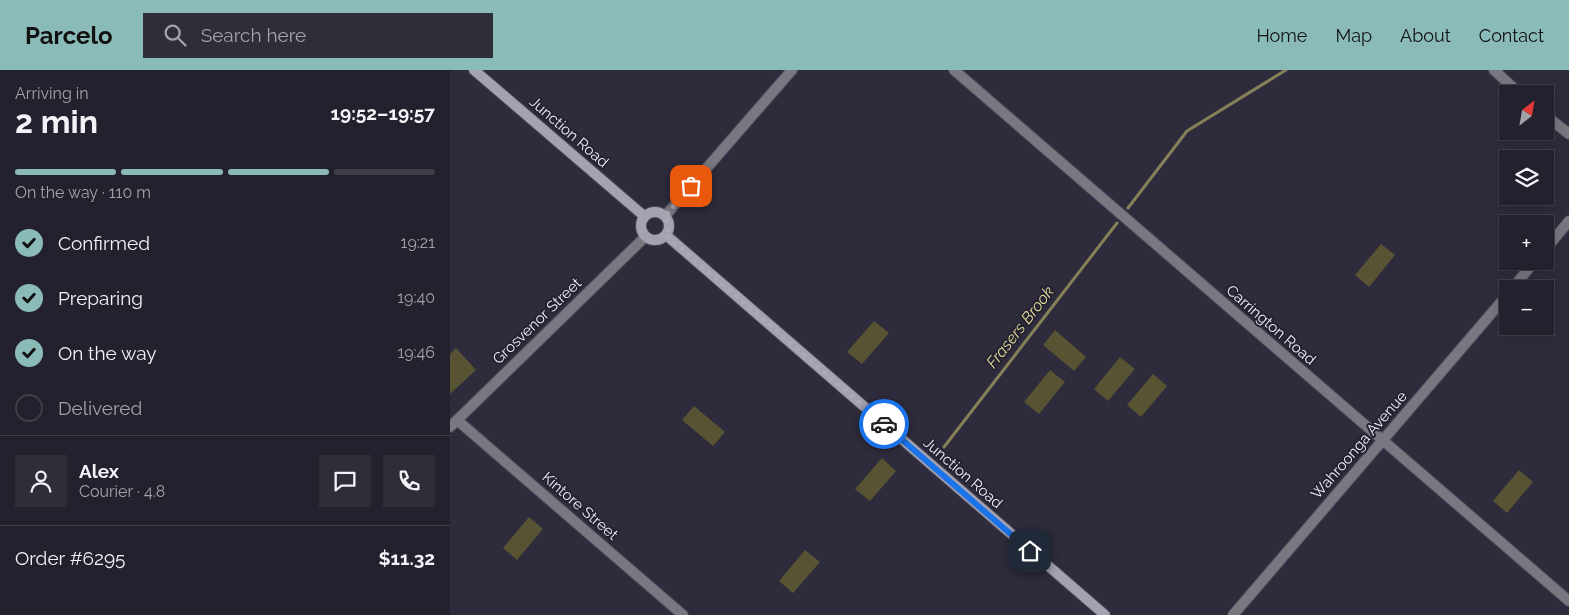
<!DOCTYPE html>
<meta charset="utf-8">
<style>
:root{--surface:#22212d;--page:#2e2e39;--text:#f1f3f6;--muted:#a2a3aa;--line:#3f3e49;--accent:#8bbbb9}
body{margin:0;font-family:Raleway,sans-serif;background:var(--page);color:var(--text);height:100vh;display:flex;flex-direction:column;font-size:19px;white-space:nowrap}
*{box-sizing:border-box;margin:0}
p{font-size:16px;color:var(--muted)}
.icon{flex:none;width:28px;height:28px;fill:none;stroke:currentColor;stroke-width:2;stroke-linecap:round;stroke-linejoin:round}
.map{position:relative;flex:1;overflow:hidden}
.drawer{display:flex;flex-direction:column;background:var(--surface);width:450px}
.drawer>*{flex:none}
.needle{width:32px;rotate:31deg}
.buttons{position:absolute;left:1049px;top:15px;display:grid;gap:10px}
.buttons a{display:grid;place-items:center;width:55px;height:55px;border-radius:0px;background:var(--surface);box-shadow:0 5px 20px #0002,0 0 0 1px var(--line);font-size:25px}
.pin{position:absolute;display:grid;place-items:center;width:42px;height:42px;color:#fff;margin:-21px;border-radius:10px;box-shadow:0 2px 8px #0006}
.courier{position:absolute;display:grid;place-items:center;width:50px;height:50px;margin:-25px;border:4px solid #1a73e8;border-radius:50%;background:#fff;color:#222;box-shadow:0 1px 6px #0007}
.overview em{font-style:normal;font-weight:700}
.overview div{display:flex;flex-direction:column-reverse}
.overview{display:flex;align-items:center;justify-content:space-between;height:85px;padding:0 15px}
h1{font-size:32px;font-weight:700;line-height:38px}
.bar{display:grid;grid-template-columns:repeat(4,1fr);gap:8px 5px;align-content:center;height:60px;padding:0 15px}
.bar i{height:6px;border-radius:4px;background:var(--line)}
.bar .on{background:var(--accent)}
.bar p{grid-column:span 4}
.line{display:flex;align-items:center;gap:12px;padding:0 15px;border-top:1px solid var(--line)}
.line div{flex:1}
.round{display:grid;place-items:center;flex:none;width:52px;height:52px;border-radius:0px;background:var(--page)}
ol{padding:0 15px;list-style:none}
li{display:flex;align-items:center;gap:15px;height:55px}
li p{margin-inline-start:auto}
li .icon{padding:5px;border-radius:50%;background:var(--accent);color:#111;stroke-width:4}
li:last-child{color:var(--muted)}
li i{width:28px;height:28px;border:2px solid var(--line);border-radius:50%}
header{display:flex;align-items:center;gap:30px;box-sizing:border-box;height:70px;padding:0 25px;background:var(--accent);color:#111}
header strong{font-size:24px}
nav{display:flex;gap:28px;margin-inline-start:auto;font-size:18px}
.search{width:350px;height:45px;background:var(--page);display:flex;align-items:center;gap:12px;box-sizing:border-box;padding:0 18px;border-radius:0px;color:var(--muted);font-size:19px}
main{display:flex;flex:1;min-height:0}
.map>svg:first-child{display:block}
</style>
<header>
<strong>Parcelo</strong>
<div class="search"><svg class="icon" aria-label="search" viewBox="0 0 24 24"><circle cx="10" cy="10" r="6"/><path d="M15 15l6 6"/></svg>Search here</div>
<nav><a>Home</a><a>Map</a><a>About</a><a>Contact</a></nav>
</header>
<main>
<section class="drawer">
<div class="overview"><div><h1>2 min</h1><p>Arriving in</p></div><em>19:52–19:57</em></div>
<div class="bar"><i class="on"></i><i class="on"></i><i class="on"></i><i></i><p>On the way · 110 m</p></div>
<ol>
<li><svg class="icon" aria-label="check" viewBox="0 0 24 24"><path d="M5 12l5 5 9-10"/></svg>Confirmed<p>19:21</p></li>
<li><svg class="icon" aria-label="check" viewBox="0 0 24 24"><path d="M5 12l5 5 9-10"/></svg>Preparing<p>19:40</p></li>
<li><svg class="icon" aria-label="check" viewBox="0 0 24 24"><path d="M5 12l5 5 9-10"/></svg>On the way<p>19:46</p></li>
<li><i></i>Delivered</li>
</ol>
<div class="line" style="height:90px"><a class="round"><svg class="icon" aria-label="person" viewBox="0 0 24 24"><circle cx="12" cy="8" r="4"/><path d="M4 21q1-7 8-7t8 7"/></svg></a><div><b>Alex</b><p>Courier · 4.8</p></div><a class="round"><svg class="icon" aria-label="chat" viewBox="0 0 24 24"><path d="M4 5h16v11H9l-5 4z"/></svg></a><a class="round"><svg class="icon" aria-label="phone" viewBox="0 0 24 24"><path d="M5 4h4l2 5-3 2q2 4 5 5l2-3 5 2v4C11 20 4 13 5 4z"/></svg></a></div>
<div class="line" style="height:65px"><div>Order #6295</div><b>$11.32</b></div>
</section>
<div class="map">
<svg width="1119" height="545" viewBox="0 0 1119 545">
<rect width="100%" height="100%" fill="#2e2c3c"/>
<!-- pitch -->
<path fill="#585332" d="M931 174 945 185 919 217 905 205Z
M424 251 439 263 412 294 397 282Z
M605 260 636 287 624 301 593 275Z
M6 278 26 300 0 324V284Z
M670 287 685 299 658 331 644 319Z
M600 300 615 312 589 344 574 332Z
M703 304 717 316 691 347 677 335Z
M244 336 275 362 263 376 232 350Z
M432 388 446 401 420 431 405 419Z
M1069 400 1083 412 1057 443 1043 431Z
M79 447 93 459 67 490 53 478Z
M355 480 370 492 343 523 329 511Z"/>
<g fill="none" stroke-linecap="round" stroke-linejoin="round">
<!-- stream -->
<path stroke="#858058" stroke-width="3" d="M678 138 737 61 836 0
M494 377 667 153"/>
<defs>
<path id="minor" d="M504 0 1119 531
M1044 0 1070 24
M1095 45 1119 64
M1095 180 1119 151
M1062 219 1085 191
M7 350 233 545
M783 545 1058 224"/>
<path id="tertiary" d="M215 146 342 0
M0 357 195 167"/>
<path id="secondary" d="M24 0 194 146
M191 156a14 14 0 1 1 28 0a14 14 0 1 1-28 0Z
M216 165 655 545"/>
</defs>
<!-- minor casing -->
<use href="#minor" stroke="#494756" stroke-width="12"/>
<!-- tertiary casing -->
<use href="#tertiary" stroke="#494756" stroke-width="12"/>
<!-- secondary casing -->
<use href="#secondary" stroke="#494756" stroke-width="12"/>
<!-- minor -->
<use href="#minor" stroke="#797881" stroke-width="10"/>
<!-- tertiary -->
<use href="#tertiary" stroke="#797881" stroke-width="10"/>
<!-- secondary -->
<use href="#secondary" stroke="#a4a2b0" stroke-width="10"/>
</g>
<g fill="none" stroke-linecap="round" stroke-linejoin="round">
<!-- done -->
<path stroke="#aba9b6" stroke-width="5" stroke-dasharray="0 9" d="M241 116 215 146 219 157 216 165 434 354"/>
<!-- route -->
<path stroke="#1a73e8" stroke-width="6" d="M434 354 580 481"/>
</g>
<g text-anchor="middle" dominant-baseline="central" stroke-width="4" stroke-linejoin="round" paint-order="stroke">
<!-- street labels -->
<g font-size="15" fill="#eeecf7" stroke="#252231">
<text transform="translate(119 62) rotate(41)">Junction Road</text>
<text transform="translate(87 251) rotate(-44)">Grosvenor Street</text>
<text transform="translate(821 255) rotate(41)">Carrington Road</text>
<text transform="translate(909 375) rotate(-49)">Wahroonga Avenue</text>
<text transform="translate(513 403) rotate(41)">Junction Road</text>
<text transform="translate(130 436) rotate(41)">Kintore Street</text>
</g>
<!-- water labels -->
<g font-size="16" font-style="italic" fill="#e4dc99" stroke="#252231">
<text transform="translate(570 257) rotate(-52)">Frasers Brook</text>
</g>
</g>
</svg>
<div class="buttons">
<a><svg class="needle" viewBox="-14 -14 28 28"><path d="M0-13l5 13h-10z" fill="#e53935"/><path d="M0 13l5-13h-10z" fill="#a2a3aa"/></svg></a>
<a><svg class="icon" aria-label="layers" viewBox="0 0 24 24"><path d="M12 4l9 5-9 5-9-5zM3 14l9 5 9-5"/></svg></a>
<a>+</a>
<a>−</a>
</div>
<div class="pin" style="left:241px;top:116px;background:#ea580c"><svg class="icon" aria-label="bag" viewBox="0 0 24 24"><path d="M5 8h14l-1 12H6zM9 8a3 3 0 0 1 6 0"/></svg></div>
<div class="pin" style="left:580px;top:481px;background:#1f2937"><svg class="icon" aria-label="home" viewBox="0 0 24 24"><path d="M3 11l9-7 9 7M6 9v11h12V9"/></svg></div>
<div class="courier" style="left:434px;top:354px"><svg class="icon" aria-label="car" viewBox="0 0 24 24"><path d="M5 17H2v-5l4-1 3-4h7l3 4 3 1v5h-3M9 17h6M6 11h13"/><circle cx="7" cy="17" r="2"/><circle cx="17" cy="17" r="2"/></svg></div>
</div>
</main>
